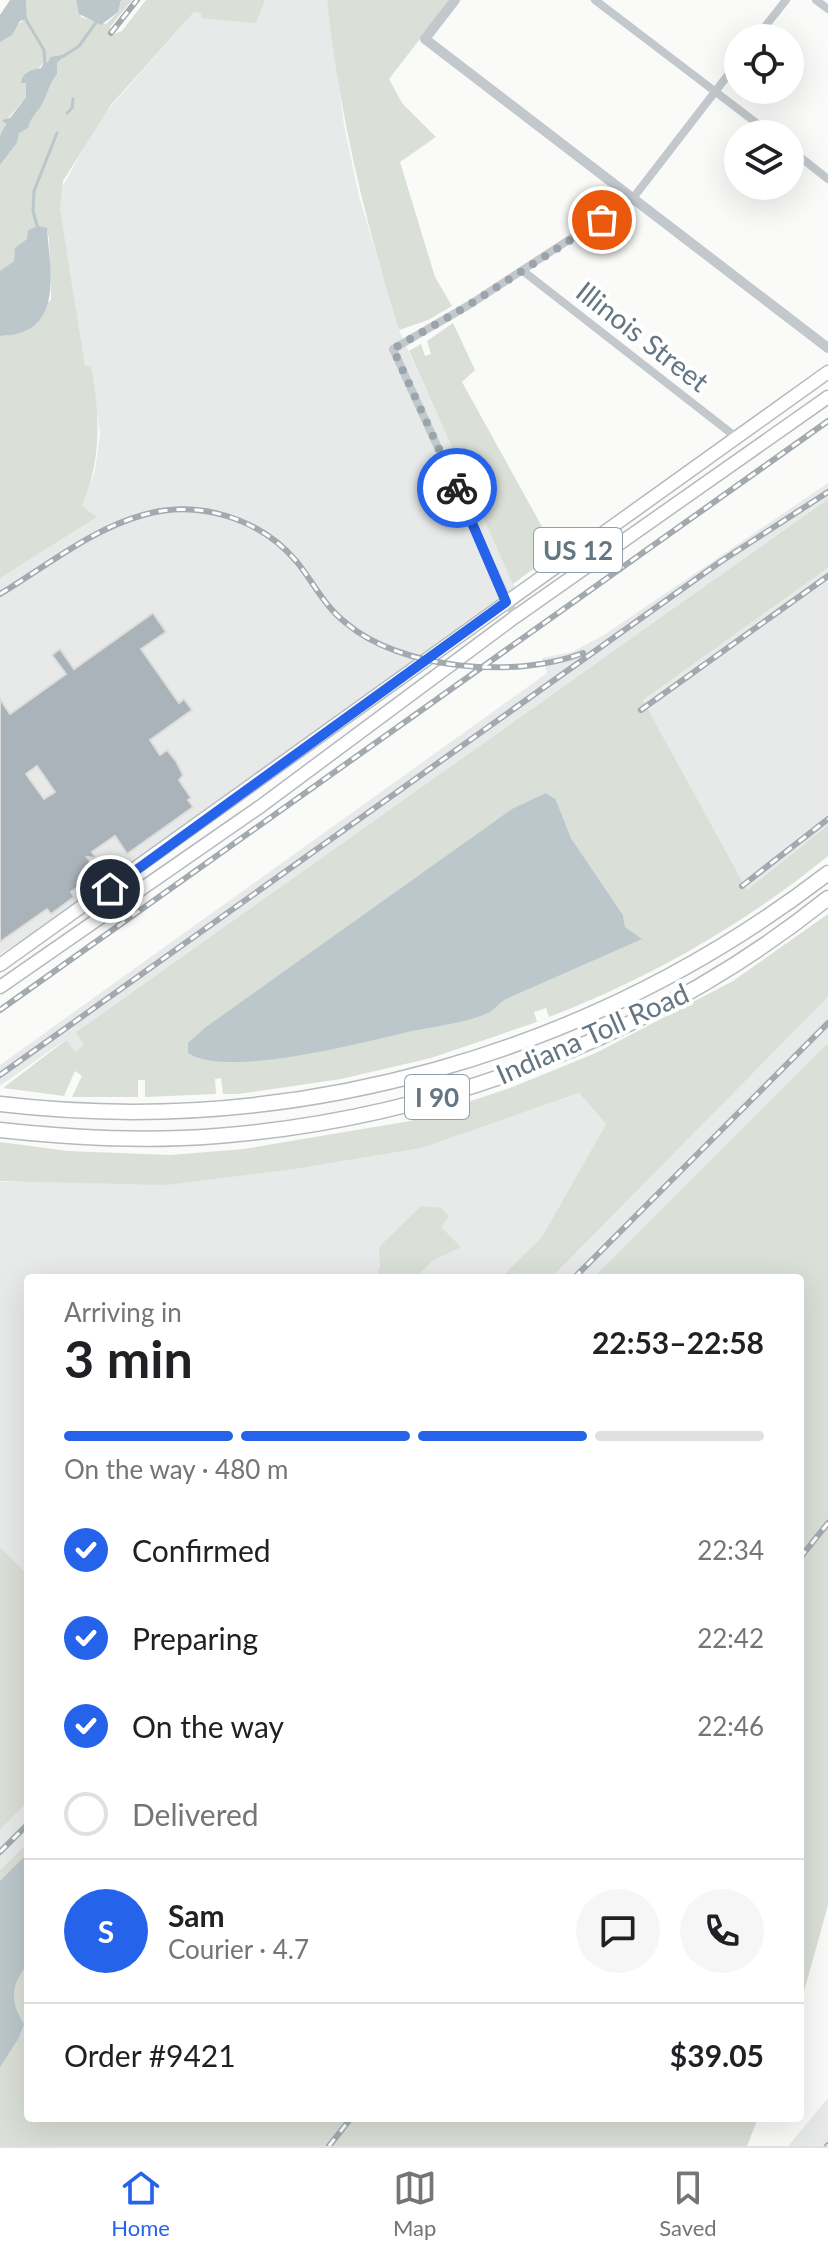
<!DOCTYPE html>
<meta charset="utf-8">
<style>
:root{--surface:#fff;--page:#f6f6f6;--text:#202124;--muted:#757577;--line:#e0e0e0;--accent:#2563eb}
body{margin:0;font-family:Lato,sans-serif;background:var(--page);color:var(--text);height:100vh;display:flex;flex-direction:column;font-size:30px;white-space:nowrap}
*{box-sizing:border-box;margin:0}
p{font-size:26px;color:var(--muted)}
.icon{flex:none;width:44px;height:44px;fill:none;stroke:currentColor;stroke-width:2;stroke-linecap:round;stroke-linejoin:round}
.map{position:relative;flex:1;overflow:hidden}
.sheet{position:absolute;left:24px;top:1274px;width:780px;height:848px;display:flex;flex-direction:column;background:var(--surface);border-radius:8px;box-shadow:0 8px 32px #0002}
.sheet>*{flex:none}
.controls{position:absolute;left:724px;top:24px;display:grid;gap:16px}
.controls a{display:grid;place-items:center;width:80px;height:80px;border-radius:50%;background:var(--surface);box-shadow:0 8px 32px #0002;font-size:40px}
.pin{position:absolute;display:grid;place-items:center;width:68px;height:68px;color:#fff;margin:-34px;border:4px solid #fff;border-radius:50%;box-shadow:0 2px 8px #0007}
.courier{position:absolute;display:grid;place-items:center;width:80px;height:80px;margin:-40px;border:6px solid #2563eb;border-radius:50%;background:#fff;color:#222;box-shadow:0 2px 10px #0007}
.headline em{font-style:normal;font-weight:700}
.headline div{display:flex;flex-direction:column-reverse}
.headline{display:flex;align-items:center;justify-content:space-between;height:136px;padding:0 40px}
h1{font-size:52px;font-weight:700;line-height:60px}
.bar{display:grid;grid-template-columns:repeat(4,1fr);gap:12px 8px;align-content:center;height:96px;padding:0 40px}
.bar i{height:10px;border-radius:6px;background:var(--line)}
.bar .selected{background:var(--accent)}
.bar p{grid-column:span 4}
.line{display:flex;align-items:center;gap:20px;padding:0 40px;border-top:2px solid var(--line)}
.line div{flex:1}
.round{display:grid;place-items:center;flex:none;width:84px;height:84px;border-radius:42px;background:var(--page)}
ol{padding:0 40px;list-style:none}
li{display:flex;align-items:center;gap:24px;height:88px}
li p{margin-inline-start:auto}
li .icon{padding:8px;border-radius:50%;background:var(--accent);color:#fff;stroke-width:4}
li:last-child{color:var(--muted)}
li i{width:44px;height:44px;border:4px solid var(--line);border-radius:50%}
.tab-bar{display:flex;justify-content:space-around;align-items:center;height:112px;border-top:2px solid var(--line);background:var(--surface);font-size:22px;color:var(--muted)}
.tab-bar a{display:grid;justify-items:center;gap:4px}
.tab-bar .selected{color:var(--accent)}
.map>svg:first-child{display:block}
</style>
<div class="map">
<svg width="828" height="2146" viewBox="0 0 828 2146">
<rect width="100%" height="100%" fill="#fafaf8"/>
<!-- built -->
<path fill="#e8e9e9" d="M258 0H327L344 125 359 196 399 330 515 587 34 933 0 954V577L97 517 82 506 95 470 100 434 90 366 85 367 60 208V191L99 120 194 12 201 13V17Z
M828 483V499L76 1032 85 1045 75 1053 65 1040 0 1086V1065L547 673 542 658 572 652 604 635Z
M828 568V825L747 890 643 700Z
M828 997V1043L593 1278H551Z
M579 1093 606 1124 542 1237 500 1278H28V1575L0 1547V1182L295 1169 422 1148Z
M28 1802V1842L0 1870V1830Z
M828 2098V2146H788Z"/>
<!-- green -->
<path fill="#dadfd7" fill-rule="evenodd" d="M26 0H76L81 17 106 24 118 12 121 0H132L110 27 112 35 122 31 146 0H265L256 23 201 18V13L194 12 110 106 63 181 60 208 85 366H91C100 416 102 458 82 506L97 517 0 578V336H7L51 300V291L49 238 47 231 39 228 28 230V239L14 255 15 261 0 271V165L17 143 18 133 37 112 57 63 65 54 50 57 49 63 45 62 22 83 26 82V97L5 122V130L0 136V42C9 36 18 21 27 19Z
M327 0H450L389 79 402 103 436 137 400 162 435 277 452 306 428 320 399 330C365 221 339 114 327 0Z
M453 323 475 370 462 382 556 552 513 584 409 351 421 344 425 356 431 354 427 341Z
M828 499V568L643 700 747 890 828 825V856C745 924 649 979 549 1017L546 1008 534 1012 537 1022 431 1058 341 1079 238 1094H223L221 1078 215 1079 216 1094 145 1097V1080H138V1097H72L82 1076 75 1071 64 1096 3 1088 66 1040 75 1052 84 1045 76 1032ZM556 800 571 838 623 915 625 927 641 939 504 1000Z
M828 914V997L551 1278H500L542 1237 606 1124 579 1093 422 1148 295 1169 166 1185 0 1181V1142L68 1151 170 1155 244 1149 410 1121 510 1088 596 1053 733 981Z
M828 1043V1905L800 2006V1278H593Z
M421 1206 441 1208 449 1217 441 1227 461 1247 434 1260 415 1278H376L380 1266 379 1247Z
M0 1547 28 1575V1802L0 1830Z
M28 1842V2118H758L747 2146H0V1870Z"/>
<!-- water -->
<path fill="#bbc7cb" d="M10 0H26L27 19 20 21 12 35 0 42V15Z
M76 0H121L118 12 101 25 79 14Z
M66 54 57 63V74C47 87 49 92 42 104 37 113 30 118 28 128L19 133 17 143 0 165V136L6 124 2 120 10 118 26 97V83H21C22 72 31 70 41 68L45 61 48 63 50 57Z
M38 226 47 228C50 272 65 334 0 336V271L14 261 15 248 27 239 28 230Z
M546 793 556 800 571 838 623 915 625 927 642 939 504 1000C499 1003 495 1009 490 1012 467 1023 436 1026 412 1031 363 1042 228 1079 188 1053V1043L206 1027 512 809Z
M28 1853V1964C11 1984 9 2001 24 2024L18 2039 0 2067V1881Z"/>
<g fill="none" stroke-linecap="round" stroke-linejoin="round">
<!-- stream -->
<path stroke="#bbc7cb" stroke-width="3" d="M25 18 44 50 45 64
M62 57 79 46 97 21
M67 113 72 108 73 99
M38 229 33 211 34 191 57 133"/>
</g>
<!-- building -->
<path fill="#aab3b9" stroke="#dcdcda" stroke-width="2" fill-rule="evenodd" d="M153 613 166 632 141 649 179 703 184 699 192 710 150 740 160 755 167 750 176 761 183 775 179 780 191 798 188 800 193 807 127 854 115 836 92 852 96 858 87 857 97 872 71 892 74 897 51 914 47 909 0 942V699L10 714 66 674 52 655 60 649 74 669ZM37 766 55 792 44 799 26 774Z"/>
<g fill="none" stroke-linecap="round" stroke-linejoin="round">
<defs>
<path id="primary" d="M0 965 828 372
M0 987 261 806 515 617 828 397"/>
<path id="motorway" d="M0 1104C295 1139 593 1054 828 873
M0 1130C72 1138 144 1142 217 1136 436 1119 656 1036 828 898"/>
</defs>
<!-- primary casing -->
<use href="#primary" stroke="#b5babe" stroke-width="15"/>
<!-- motorway casing -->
<use href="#motorway" stroke="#b4b9bd" stroke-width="17"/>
<!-- minor -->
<path stroke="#c3c8cc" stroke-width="8" d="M595 0 771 134
M816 0 828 9
M756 38 786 0
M790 149 828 179
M523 271 736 437
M515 617 393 349 469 305 633 198 738 62"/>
<!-- tertiary -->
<path stroke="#c3c8cc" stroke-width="10" d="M455 0 425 39 828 348"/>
<!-- primary -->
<use href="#primary" stroke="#fff" stroke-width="12"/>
<!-- motorway -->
<use href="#motorway" stroke="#fff" stroke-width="14"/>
<defs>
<path id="rail" d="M111 33 137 0
M0 594C45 567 92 529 143 515 198 499 260 518 297 562 313 582 325 607 346 623 401 670 516 679 583 653
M641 710 828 576
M742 886 828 819
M0 1010 828 421
M0 1075 720 562 828 492
M574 1278 828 1023
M800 1558 828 1523
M0 1852 28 1824
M329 2146 351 2118
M827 2146 828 2145"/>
</defs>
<!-- rail casing -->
<use href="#rail" stroke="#a2aab0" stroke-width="6"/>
<!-- rail -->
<use href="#rail" stroke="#fff" stroke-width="3" stroke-dasharray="9" stroke-linecap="butt"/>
</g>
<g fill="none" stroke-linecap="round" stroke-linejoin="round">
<!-- done -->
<path stroke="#99a4ac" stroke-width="8" stroke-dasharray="0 14.4" d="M457 488 393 349 469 305 602 220"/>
<!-- route -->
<path stroke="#2563eb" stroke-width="10" d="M110 889 506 602 457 488"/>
</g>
<g text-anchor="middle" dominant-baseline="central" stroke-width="8" stroke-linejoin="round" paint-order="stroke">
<!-- shield labels -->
<g fill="#fff" stroke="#939fa8" stroke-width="2">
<rect x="534" y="528" width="88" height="44" rx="6"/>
<rect x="405" y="1075" width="64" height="44" rx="6"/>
</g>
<g font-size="26" font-weight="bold" fill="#657683">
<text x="578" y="550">US 12</text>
<text x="437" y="1097">I 90</text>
</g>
<!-- street labels -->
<g font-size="28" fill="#657683" stroke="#fff">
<text transform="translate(643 336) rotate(38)">Illinois Street</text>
<text transform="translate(592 1033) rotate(-24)">Indiana Toll Road</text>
</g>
</g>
</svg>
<div class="controls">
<a><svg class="icon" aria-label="locate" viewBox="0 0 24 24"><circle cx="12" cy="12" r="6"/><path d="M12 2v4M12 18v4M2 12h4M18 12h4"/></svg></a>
<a><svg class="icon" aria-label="layers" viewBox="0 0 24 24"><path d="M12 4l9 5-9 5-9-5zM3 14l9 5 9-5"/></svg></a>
</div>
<div class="pin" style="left:602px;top:220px;background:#ea580c"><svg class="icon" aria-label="bag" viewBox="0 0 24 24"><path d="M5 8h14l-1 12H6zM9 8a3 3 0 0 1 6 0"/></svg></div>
<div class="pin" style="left:110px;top:889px;background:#1f2937"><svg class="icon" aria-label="home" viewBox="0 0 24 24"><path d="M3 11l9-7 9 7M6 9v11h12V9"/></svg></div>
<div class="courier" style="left:457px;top:488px"><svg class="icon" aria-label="bike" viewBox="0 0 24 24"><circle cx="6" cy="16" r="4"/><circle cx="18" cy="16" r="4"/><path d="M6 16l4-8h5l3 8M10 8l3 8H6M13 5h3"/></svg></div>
<section class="sheet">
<div class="headline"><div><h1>3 min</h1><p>Arriving in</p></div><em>22:53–22:58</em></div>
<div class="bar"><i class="selected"></i><i class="selected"></i><i class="selected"></i><i></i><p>On the way · 480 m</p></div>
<ol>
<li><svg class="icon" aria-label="check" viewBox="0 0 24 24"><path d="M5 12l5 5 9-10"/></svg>Confirmed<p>22:34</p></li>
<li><svg class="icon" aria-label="check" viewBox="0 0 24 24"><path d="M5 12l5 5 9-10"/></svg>Preparing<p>22:42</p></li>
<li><svg class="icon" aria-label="check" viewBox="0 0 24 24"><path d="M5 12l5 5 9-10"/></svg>On the way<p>22:46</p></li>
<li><i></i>Delivered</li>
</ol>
<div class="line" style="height:144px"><b class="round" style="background:var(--accent);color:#fff">S</b><div><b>Sam</b><p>Courier · 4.7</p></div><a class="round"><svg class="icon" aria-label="chat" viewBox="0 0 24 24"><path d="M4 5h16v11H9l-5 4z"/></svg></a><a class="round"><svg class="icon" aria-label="phone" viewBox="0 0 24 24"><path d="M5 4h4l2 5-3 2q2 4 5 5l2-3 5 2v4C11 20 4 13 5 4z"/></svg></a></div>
<div class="line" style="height:104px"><div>Order #9421</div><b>$39.05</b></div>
</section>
</div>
<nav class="tab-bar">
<a class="selected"><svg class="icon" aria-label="home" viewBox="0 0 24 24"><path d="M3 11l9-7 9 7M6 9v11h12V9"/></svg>Home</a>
<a><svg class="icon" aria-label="map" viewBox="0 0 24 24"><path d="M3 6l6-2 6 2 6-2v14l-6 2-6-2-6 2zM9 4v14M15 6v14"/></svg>Map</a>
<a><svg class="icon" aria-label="saved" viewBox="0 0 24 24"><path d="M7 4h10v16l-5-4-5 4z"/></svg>Saved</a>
</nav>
